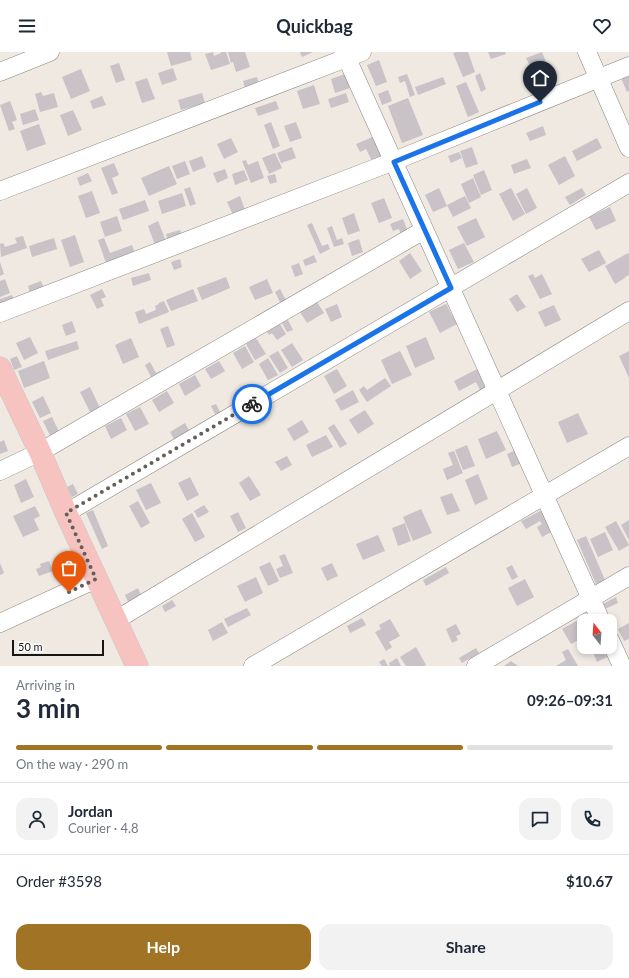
<!DOCTYPE html>
<meta charset="utf-8">
<style>
:root{--surface:#fff;--page:#f2f2f3;--text:#1f2937;--muted:#747a83;--line:#e0e1e3;--accent:#a17325}
body{margin:0;font-family:Lato,sans-serif;background:var(--page);color:var(--text);height:100vh;display:flex;flex-direction:column;font-size:15px;white-space:nowrap}
*{box-sizing:border-box;margin:0}
p{font-size:13px;color:var(--muted)}
.icon{flex:none;width:22px;height:22px;fill:none;stroke:currentColor;stroke-width:2;stroke-linecap:round;stroke-linejoin:round}
.map{position:relative;height:614px;overflow:hidden}
.sheet{display:flex;flex-direction:column;background:var(--surface);flex:1}
.sheet>*{flex:none}
.needle{width:26px;rotate:343deg}
.buttons{position:absolute;left:577px;top:562px;display:grid;gap:8px}
.buttons a{display:grid;place-items:center;width:40px;height:40px;border-radius:8px;background:var(--surface);box-shadow:0 2px 6px #0003;font-size:20px}
.scale{position:absolute;left:12px;bottom:10px;width:92px;box-sizing:border-box;padding-left:4px;border:2px solid #181613;border-top:0;font-size:11px;line-height:14px;white-space:nowrap;color:#181613;-webkit-text-stroke:3px #fff;paint-order:stroke}
.pin{position:absolute;display:grid;place-items:center;width:34px;height:34px;color:#fff;margin:-41px -17px;border-radius:50% 50% 50% 0;rotate:-45deg;box-shadow:0 0 4px #0007}
.pin .icon{rotate:45deg}
.courier{position:absolute;display:grid;place-items:center;width:40px;height:40px;margin:-20px;border:3px solid #1a73e8;border-radius:50%;background:#fff;color:#222;box-shadow:0 1px 5px #0007}
.summary em{font-style:normal;font-weight:700}
.summary div{display:flex;flex-direction:column-reverse}
.summary{display:flex;align-items:center;justify-content:space-between;height:68px;padding:0 16px}
h1{font-size:26px;font-weight:700;line-height:30px}
.bar{display:grid;grid-template-columns:repeat(4,1fr);gap:6px 4px;align-content:center;height:48px;padding:0 16px}
.bar i{height:5px;border-radius:3px;background:var(--line)}
.bar .selected{background:var(--accent)}
.bar p{grid-column:span 4}
.line{display:flex;align-items:center;gap:10px;padding:0 16px;border-top:1px solid var(--line)}
.line div{flex:1}
.round{display:grid;place-items:center;flex:none;width:42px;height:42px;border-radius:12px;background:var(--page)}
.primary-button{display:flex;gap:8px;margin-top:auto;padding:8px 16px}
.primary-button a{flex:1;height:46px;border-radius:12px;background:var(--accent);color:#fff;font-size:16px;font-weight:700;line-height:46px;text-align:center}
.primary-button a+a{background:var(--page);color:var(--text)}
header{display:flex;justify-content:space-between;align-items:center;height:52px;padding:0 16px;background:var(--surface);font-size:18px;font-weight:700}
.map>svg:first-child{display:block}
</style>
<header><svg class="icon" aria-label="menu" viewBox="0 0 24 24"><path d="M4 6h16M4 12h16M4 18h16"/></svg>Quickbag<svg class="icon" aria-label="heart" viewBox="0 0 24 24"><path d="M12 20l-8-8c-3-5 5-10 8-4 3-6 11-1 8 4z"/></svg></header>
<div class="map">
<svg width="629" height="614" viewBox="0 0 629 614">
<rect width="100%" height="100%" fill="#efe9e2"/>
<!-- building -->
<path fill="#c9c2c7" d="M167 0H190L192 8 171 14Z
M213 0 214 4 221 1V0H226L230 12 211 18 205 2Z
M228 0H245L250 15 236 20 233 10 231 11Z
M300 0H313L302 5Z
M456 0H468L475 20 463 25 453 1Z
M488 0H505L506 2 491 7Z
M542 0 550 20 544 22 539 9 529 12 526 6Z
M379 8 387 30 376 34 367 13Z
M119 11 125 28 116 31 110 14Z
M173 16 177 28 162 33 158 21Z
M81 17 90 39 71 47 62 25Z
M480 21 486 37 481 40 475 24Z
M345 22 350 36 335 41 331 27Z
M407 22 415 43 410 45 405 29 400 31 398 25Z
M629 23V39L627 40 621 26Z
M257 25 259 33 245 37 243 29Z
M443 25 446 32 418 43 415 35Z
M147 26 155 47 142 51 135 30Z
M466 30 479 60 468 65 456 34Z
M314 33 320 52 303 57 297 39Z
M388 38 392 49 382 53 378 42Z
M41 40 43 44 54 41 58 55 40 60 35 42Z
M202 41 205 51 181 58 178 48Z
M346 41 349 50 331 56 328 47Z
M102 44 106 53 93 57 90 49Z
M408 46 423 83 402 91 388 54Z
M10 49 17 68 12 70 15 77 9 79 0 53Z
M276 49 279 57 258 64 255 56Z
M35 57 39 68 23 73 20 62Z
M73 58 82 78 68 84 60 63Z
M271 70 280 94 273 97 264 73Z
M296 70 302 86 290 90 284 74Z
M39 72 46 92 27 99 20 79Z
M543 74 546 83 530 89 526 81Z
M375 84 383 105 372 109 366 97 360 100 356 92Z
M231 86 238 100 224 107 217 92Z
M597 86 602 96 577 109 572 99Z
M292 95 296 106 281 111 277 101Z
M472 95 478 112 466 116 460 99Z
M459 100 462 106 451 111 448 104Z
M275 101 282 116 269 122 262 106Z
M202 104 206 115 193 120 189 109Z
M565 104 575 124 559 133 548 113Z
M527 107 531 116 514 122 511 113Z
M246 108 248 113 258 109 264 126 251 131 242 109Z
M185 109 190 122 177 127 172 114Z
M114 111 119 123 112 126 118 141 112 143 101 116Z
M169 114 177 132 149 144 141 126Z
M225 117 228 126 217 131 213 121Z
M244 118 248 128 235 133 232 122Z
M484 118 492 138 481 143 473 123Z
M88 121 92 129 80 134 77 126Z
M275 122 277 130 270 132 267 124Z
M473 126 481 145 469 151 461 132Z
M190 135 196 152 190 154 184 137Z
M439 136 447 154 433 160 425 143Z
M511 136 525 162 513 169 499 142Z
M527 136 537 156 526 162 516 142Z
M582 136 586 143 570 153 565 145Z
M92 139 100 161 86 166 78 144Z
M182 141 186 154 162 162 158 149Z
M240 144 245 158 233 163 227 150Z
M465 144 471 156 453 165 447 153Z
M384 146 392 166 379 171 371 151Z
M145 148 149 159 123 168 119 157Z
M610 155 616 169 596 178 589 165Z
M354 161 360 179 348 183 342 166Z
M117 164 122 179 105 185 100 170Z
M476 166 485 185 467 194 457 175Z
M403 167 408 180 401 183 399 177 393 179 390 172Z
M158 169 166 189 155 193 148 174Z
M312 171 322 194 328 192 330 197 320 202 307 173Z
M332 174 337 188 342 186 344 192 334 195 327 176Z
M180 178 182 183 168 188 166 182Z
M75 183 84 210 70 215 61 188Z
M23 184 27 196 1 205 0 192 3 191 5 195 17 191 15 186Z
M54 186 57 197 32 205 29 194Z
M104 186 110 201 132 193 135 201 106 211 98 188Z
M359 187 363 200 352 204 348 191Z
M464 191 474 210 458 217 449 198Z
M599 198 606 211 589 220 581 207Z
M410 201 422 219 410 227 399 209Z
M628 201 629 203V223L625 225V226L615 232 605 214Z
M314 203 317 210 305 214 303 208Z
M180 207 182 215 174 218 171 210Z
M0 210 4 222 0 224Z
M299 211 303 222 295 225 291 214Z
M149 221 151 228 133 234 131 226Z
M533 222 535 226 542 222 552 242 540 247 528 224Z
M226 225 230 236 202 248 197 236Z
M5 227 10 241 0 245V229Z
M267 227 273 241 255 248 249 235Z
M41 229 44 236 30 241 28 234Z
M102 237 106 245 101 247 104 254 97 257 90 243Z
M193 237 198 249 171 259 166 248Z
M280 237 287 250 281 252 275 240Z
M517 242 526 255 517 260 509 247Z
M12 243 15 250 0 253V247Z
M164 249 169 260 139 272 135 260 144 257 146 262 156 258 155 254 159 252V251Z
M317 250 324 261 307 271 300 260Z
M337 252 342 265 331 270 325 257Z
M446 252 457 272 440 281 429 260Z
M554 253 561 268 545 275 538 260Z
M288 268 293 278 287 280 282 271Z
M72 269 76 280 66 284 62 273Z
M280 272 286 282 277 288 272 281 269 283 267 280Z
M168 274 175 293 167 296 160 277Z
M30 285 38 301 24 308 16 291Z
M426 285 435 307 415 316 406 294Z
M131 286 139 305 123 312 115 293Z
M256 286 266 302 255 308 246 292Z
M77 289 79 297 48 308 45 299Z
M292 291 303 308 292 315 281 298Z
M245 294 254 310 242 317 233 301Z
M278 299 288 316 280 321 269 304Z
M400 299 412 323 392 332 381 308Z
M629 299V326L619 304Z
M17 304 22 315 14 318 10 307Z
M268 306 278 323 268 328 259 312Z
M44 309 50 326 24 336 18 319Z
M219 309 225 319 211 327 205 317Z
M150 310 156 321 160 319 163 326 154 331 145 313Z
M479 316 489 335 481 340 476 330 459 339 454 329Z
M337 317 347 334 334 342 324 324Z
M195 323 201 334 185 344 179 332Z
M385 326 391 334 367 350 359 338 364 334 367 338Z
M90 335 100 356 90 360 80 340Z
M353 338 359 350 341 359 335 348Z
M167 339 174 351 159 360 152 348Z
M43 344 51 361 40 366 32 350Z
M216 352 220 360 215 362 211 354Z
M140 355 149 372 135 379 126 362Z
M365 358 374 372 358 382 349 368Z
M578 361 588 382 567 391 558 370Z
M52 365 62 386 53 390 43 369Z
M121 366 127 378 111 387 105 374Z
M302 368 309 380 294 389 287 377Z
M185 371 190 380 175 389 170 380Z
M334 372 347 392 340 396 328 376Z
M497 379 506 398 486 407 478 387Z
M326 383 333 395 312 405 306 393Z
M4 388 8 399 0 402V390Z
M467 393 475 414 463 418 455 398Z
M516 398 522 411 512 415 507 402Z
M454 399 463 421 447 428 443 417 453 413 448 401Z
M287 404 292 413 281 419 275 410Z
M478 422 488 447 475 453 465 428Z
M249 424 261 443 250 449 239 431Z
M190 425 199 443 187 449 178 431Z
M26 427 34 445 21 451 14 433Z
M151 431 161 451 146 458 136 438Z
M73 432 78 442 72 445 67 435Z
M452 441 460 459 447 463 440 445Z
M138 449 150 471 141 476 129 454Z
M204 453 209 460 198 466 194 459Z
M35 454 40 464 34 467 39 478 23 485 13 464Z
M421 457 432 481 413 489 403 465Z
M93 458 108 494 102 497 86 461Z
M542 458 553 479 542 485 537 475 542 472 540 469 526 477 521 469Z
M238 460 246 476 238 480 230 464Z
M192 461 205 485 195 490 182 467Z
M629 468V488L621 473Z
M616 469 629 493 619 499 605 475Z
M405 471 411 489 398 494 392 476Z
M605 480 613 498 598 505 590 487Z
M378 483 385 499 363 508 356 492Z
M586 484 605 528 596 532 577 488Z
M285 502 293 521 280 526 276 517 283 514 279 504Z
M49 509 53 519 39 524 36 517 41 515 40 512Z
M270 510 279 529 268 534 259 515Z
M0 511 4 521 0 523Z
M332 511 338 524 327 529 321 516Z
M63 513 70 531 63 534 56 517Z
M512 513 518 525 512 528 506 516Z
M446 515 449 521 426 534 423 528Z
M256 525 263 541 245 550 237 534Z
M525 527 534 545 517 554 508 536Z
M138 536 141 543 128 550 125 543Z
M616 545 618 551 605 557 603 552Z
M172 548 176 554 165 560 162 554Z
M247 556 251 563 228 575 224 567Z
M589 562 593 569H584V585L571 592 562 577Z
M362 566 366 573 350 581 347 574Z
M390 567 400 584 389 590 392 595 386 599 375 580 381 577 379 573Z
M222 570 228 581 213 589 208 578Z
M629 571V587L624 589 618 577Z
M456 572 461 582 456 584 458 588 452 591 446 577Z
M416 595 426 613 424 614H406L400 605Z
M591 595H602L607 605 597 610Z
M476 596 479 601 462 611 459 606Z
M568 597 578 614H556L566 608 562 600Z
M397 606 401 614H390L389 611Z
M384 607 388 614H382L379 610Z
M511 609 518 614H504Z"/>
<g fill="none" stroke-linecap="round" stroke-linejoin="round">
<defs>
<path id="minor" d="M344 0 601 569
M587 0 629 96
M0 20 50 0
M0 139 362 0
M0 261 394 109 629 14
M0 419 40 400 424 178
M66 461 629 131
M116 568 629 259
M0 571 96 527
M610 588 622 614
M253 614 629 394
M476 614 629 524"/>
<path id="major" d="M0 316 40 400 66 461 137 614"/>
</defs>
<!-- minor casing -->
<use href="#minor" stroke="#8a857f" stroke-width="19"/>
<!-- major casing -->
<use href="#major" stroke="#c8c7c6" stroke-width="23"/>
<!-- minor -->
<use href="#minor" stroke="#fff" stroke-width="18"/>
<!-- major -->
<use href="#major" stroke="#f6c3c1" stroke-width="22"/>
</g>
<g fill="none" stroke-linecap="round" stroke-linejoin="round">
<!-- done -->
<path stroke="#63605b" stroke-width="4" stroke-dasharray="0 7.2" d="M69 540 96 527 66 461 252 352"/>
<!-- route -->
<path stroke="#1a73e8" stroke-width="5" d="M252 352 451 236 394 110 540 50"/>
</g>
</svg>
<div class="buttons">
<a><svg class="needle" viewBox="-14 -14 28 28"><path d="M0-13l5 13h-10z" fill="#e53935"/><path d="M0 13l5-13h-10z" fill="#747a83"/></svg></a>
</div>
<div class="scale">50 m</div>
<div class="pin" style="left:69px;top:540px;background:#ea580c"><svg class="icon" aria-label="bag" viewBox="0 0 24 24"><path d="M5 8h14l-1 12H6zM9 8a3 3 0 0 1 6 0"/></svg></div>
<div class="pin" style="left:540px;top:50px;background:#1f2937"><svg class="icon" aria-label="home" viewBox="0 0 24 24"><path d="M3 11l9-7 9 7M6 9v11h12V9"/></svg></div>
<div class="courier" style="left:252px;top:352px"><svg class="icon" aria-label="bike" viewBox="0 0 24 24"><circle cx="6" cy="16" r="4"/><circle cx="18" cy="16" r="4"/><path d="M6 16l4-8h5l3 8M10 8l3 8H6M13 5h3"/></svg></div>
</div>
<section class="sheet">
<div class="summary"><div><h1>3 min</h1><p>Arriving in</p></div><em>09:26–09:31</em></div>
<div class="bar"><i class="selected"></i><i class="selected"></i><i class="selected"></i><i></i><p>On the way · 290 m</p></div>
<div class="line" style="height:72px"><a class="round"><svg class="icon" aria-label="person" viewBox="0 0 24 24"><circle cx="12" cy="8" r="4"/><path d="M4 21q1-7 8-7t8 7"/></svg></a><div><b>Jordan</b><p>Courier · 4.8</p></div><a class="round"><svg class="icon" aria-label="chat" viewBox="0 0 24 24"><path d="M4 5h16v11H9l-5 4z"/></svg></a><a class="round"><svg class="icon" aria-label="phone" viewBox="0 0 24 24"><path d="M5 4h4l2 5-3 2q2 4 5 5l2-3 5 2v4C11 20 4 13 5 4z"/></svg></a></div>
<div class="line" style="height:52px"><div>Order #3598</div><b>$10.67</b></div>
<div class="primary-button"><a>Help</a><a>Share</a></div>
</section>
